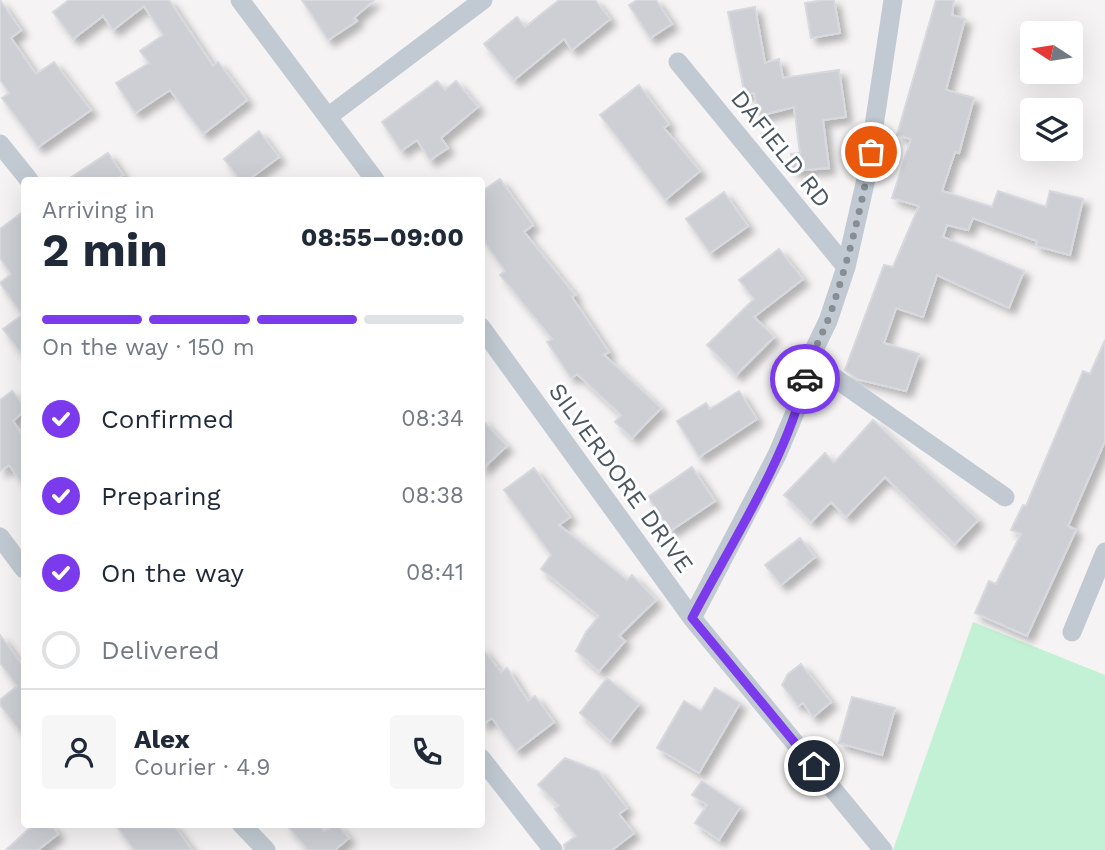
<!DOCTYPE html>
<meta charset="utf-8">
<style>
:root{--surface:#fff;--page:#f6f6f7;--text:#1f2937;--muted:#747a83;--line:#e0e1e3;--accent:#7c3aed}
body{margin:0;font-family:"Work Sans",sans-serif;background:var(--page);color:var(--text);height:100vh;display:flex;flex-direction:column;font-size:26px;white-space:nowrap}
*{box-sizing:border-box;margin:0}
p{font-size:23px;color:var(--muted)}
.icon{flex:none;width:38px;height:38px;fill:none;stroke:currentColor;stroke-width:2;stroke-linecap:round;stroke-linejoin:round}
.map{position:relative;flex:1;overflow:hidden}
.drawer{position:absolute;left:21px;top:177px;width:464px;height:651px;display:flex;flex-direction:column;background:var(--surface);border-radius:7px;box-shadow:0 7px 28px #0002}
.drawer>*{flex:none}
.needle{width:46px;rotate:282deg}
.controls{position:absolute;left:1020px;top:21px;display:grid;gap:14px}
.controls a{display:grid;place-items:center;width:63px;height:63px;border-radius:7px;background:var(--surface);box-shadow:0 7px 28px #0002;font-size:35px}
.pin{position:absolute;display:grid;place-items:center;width:60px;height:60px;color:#fff;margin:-30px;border:4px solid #fff;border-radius:50%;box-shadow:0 2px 7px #0007}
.courier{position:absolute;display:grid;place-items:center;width:70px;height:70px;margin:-35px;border:5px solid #7c3aed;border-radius:50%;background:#fff;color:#222;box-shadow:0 2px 9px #0007}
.head em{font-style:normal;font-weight:700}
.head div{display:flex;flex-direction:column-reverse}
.head{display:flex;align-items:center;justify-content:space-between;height:119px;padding:0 21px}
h1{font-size:46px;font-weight:700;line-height:52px}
.bar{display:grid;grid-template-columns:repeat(4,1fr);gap:10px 7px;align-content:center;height:84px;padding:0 21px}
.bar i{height:9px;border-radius:5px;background:var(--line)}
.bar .current{background:var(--accent)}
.bar p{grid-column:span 4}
.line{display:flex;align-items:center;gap:18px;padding:0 21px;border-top:2px solid var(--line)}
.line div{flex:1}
.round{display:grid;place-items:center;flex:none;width:74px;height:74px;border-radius:7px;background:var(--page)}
ol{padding:0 21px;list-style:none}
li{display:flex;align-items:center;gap:21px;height:77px}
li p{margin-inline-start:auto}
li .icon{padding:7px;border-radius:50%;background:var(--accent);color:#fff;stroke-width:4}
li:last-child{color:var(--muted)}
li i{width:38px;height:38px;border:4px solid var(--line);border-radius:50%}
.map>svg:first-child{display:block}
</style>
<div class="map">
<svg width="1105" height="850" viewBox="0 0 1105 850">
<defs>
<filter id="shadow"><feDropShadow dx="6" dy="6" stdDeviation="3.5" flood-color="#0004"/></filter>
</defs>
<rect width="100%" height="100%" fill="#f5f3f3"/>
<!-- green -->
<path fill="#c3f1d5" d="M973 622 1105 675V850H893Z"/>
<!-- building -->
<path fill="#cdcfd5" stroke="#d7d9de" stroke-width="2" filter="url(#shadow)" d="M0 0 21 30 11 38 36 74 54 62 91 110 38 147 2 98 9 93 0 80Z
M69 0H169L213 66 218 62 247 100 203 134 170 90 135 113 116 83 149 63 140 51 163 35 144 6 113 30 103 16 73 39 53 12Z
M302 0H374L354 18 357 21 328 40Z
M559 0H595L610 19 572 50 564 39 514 80 484 44 517 17 525 27Z
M637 0H656L672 24 650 38 629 5Z
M823 0H834L840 33 811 38 805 3Z
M936 0H954L952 15 965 19 946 90 974 98 959 153 955 152 942 191 992 207 998 191 1046 207 1050 191 1083 199 1070 255 1036 246 1037 241 973 218 968 230 947 225 943 237 1024 271 1009 308 937 275 923 317 896 308 884 343 919 354 906 391 857 379 845 370 884 265 893 267 919 206 892 198 911 139 897 135Z
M755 7 765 63 779 59 783 78 839 70 846 117 823 120 829 168 792 171 791 154 800 153 794 107 759 116 754 93 745 95 728 12Z
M437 81 445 90 456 81 478 107 441 138 448 148 430 160 417 140 401 151 382 122Z
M639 85 669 124 664 128 700 171 665 200 600 115Z
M259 131 279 157 248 180H240L224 159Z
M108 153 123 175 115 180H67Z
M500 179 533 225 524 232 575 295 572 297 609 352 604 355 661 408 632 438 615 422 621 415 577 374 571 378 547 342 552 339 500 275 505 271 481 237V192Z
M724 192 748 226 710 253 686 219Z
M24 211V357L3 329 22 315 0 283 11 274 0 258V229Z
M779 249 803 279 754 317 774 337 736 375 707 345 754 299 739 280Z
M1105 340V441L1068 526 1076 530 1027 636 975 613 989 581 996 584 1021 534 1011 530 1023 505 1026 506 1083 371 1090 374Z
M12 391 24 405V411L13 421 24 437V486L9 465 0 471V400Z
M739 391 757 419 699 457 677 421 706 403 710 409Z
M481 419 507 446 481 470Z
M873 420 978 520 955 544 885 477 846 517 831 502 811 522 784 495 825 453 834 463Z
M692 467 715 501 670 531 648 497Z
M534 468 570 517 559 525 627 580 632 575 656 600 619 636 625 641 599 671 576 651 586 632 599 616 541 569 551 555 504 490Z
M800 538 815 557 781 585 765 565Z
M0 635 24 667V736L0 705V700L17 686 0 663Z
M481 647 501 672 507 668 528 701 535 696 554 722 516 751 492 718 481 725Z
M801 664 831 702 813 717 803 703 798 706 782 685 788 674Z
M607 678 639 704 610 741 580 713Z
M715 688 740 703 699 773 657 748 684 701 701 711Z
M852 697 895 708 882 755 839 743Z
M565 758 598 771 627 808 619 814 634 833 612 850H565L564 845 576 836 555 809 559 806 538 785Z
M702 781 740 807 719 840 695 823 707 805 692 795Z
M34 824H51L58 834 38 850H6Z
M115 824H173L192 850H134Z
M286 824H322L320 826 324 831 337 824 349 838 335 850H308Z"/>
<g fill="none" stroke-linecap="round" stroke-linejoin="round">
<!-- minor -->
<path stroke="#c1cad2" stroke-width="19" d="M240 0 375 180
M678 62 846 267
M329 116 483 0
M0 144 29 180
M481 327 692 618 883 850
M809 360 1005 497
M0 537 24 569
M692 618 777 455 799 403 809 360 828 321 846 267 866 179 893 0
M1072 632 1105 552
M481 758 553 850
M241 824 266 850"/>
</g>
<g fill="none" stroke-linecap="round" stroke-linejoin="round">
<!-- done -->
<path stroke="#868d94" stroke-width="7" stroke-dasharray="0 12.6" d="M805 379C810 354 824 333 832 309 849 257 862 206 871 152"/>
<!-- route -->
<path stroke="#7c3aed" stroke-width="9" d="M805 379C788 456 729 547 692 618L814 766"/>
</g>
<g text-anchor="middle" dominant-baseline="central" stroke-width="6" stroke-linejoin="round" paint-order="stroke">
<!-- street labels -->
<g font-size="24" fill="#4a5661" stroke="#fff">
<text transform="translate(781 149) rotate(51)">DAFIELD RD</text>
<text transform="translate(621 478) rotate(54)">SILVERDORE DRIVE</text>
</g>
</g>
</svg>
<div class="controls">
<a><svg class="needle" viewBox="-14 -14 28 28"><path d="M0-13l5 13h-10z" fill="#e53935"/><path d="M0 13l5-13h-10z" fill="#747a83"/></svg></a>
<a><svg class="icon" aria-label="layers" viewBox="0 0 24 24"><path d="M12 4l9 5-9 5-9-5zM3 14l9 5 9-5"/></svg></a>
</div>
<div class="pin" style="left:871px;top:152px;background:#ea580c"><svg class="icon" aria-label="bag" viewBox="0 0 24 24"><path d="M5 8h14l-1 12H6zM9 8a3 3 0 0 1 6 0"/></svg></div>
<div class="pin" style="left:814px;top:766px;background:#1f2937"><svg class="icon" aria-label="home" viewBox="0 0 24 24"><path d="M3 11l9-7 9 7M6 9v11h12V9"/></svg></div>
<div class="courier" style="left:805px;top:379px"><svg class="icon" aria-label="car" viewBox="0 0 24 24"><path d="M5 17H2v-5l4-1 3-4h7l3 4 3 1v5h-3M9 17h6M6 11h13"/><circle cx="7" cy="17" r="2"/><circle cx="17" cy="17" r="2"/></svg></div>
<section class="drawer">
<div class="head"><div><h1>2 min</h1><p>Arriving in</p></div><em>08:55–09:00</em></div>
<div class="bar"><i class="current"></i><i class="current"></i><i class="current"></i><i></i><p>On the way · 150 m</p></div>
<ol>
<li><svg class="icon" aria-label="check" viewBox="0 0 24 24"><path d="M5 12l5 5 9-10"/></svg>Confirmed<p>08:34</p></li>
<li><svg class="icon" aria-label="check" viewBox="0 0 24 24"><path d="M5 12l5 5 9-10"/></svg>Preparing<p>08:38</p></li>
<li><svg class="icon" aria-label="check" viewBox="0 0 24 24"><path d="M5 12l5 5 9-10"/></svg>On the way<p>08:41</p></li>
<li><i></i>Delivered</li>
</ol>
<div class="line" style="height:126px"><a class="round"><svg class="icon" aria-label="person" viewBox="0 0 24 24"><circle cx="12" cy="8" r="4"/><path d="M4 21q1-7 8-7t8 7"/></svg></a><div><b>Alex</b><p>Courier · 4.9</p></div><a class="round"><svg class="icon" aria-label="phone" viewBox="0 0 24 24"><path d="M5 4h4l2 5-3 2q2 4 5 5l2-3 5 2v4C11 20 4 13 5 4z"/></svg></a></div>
</section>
</div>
